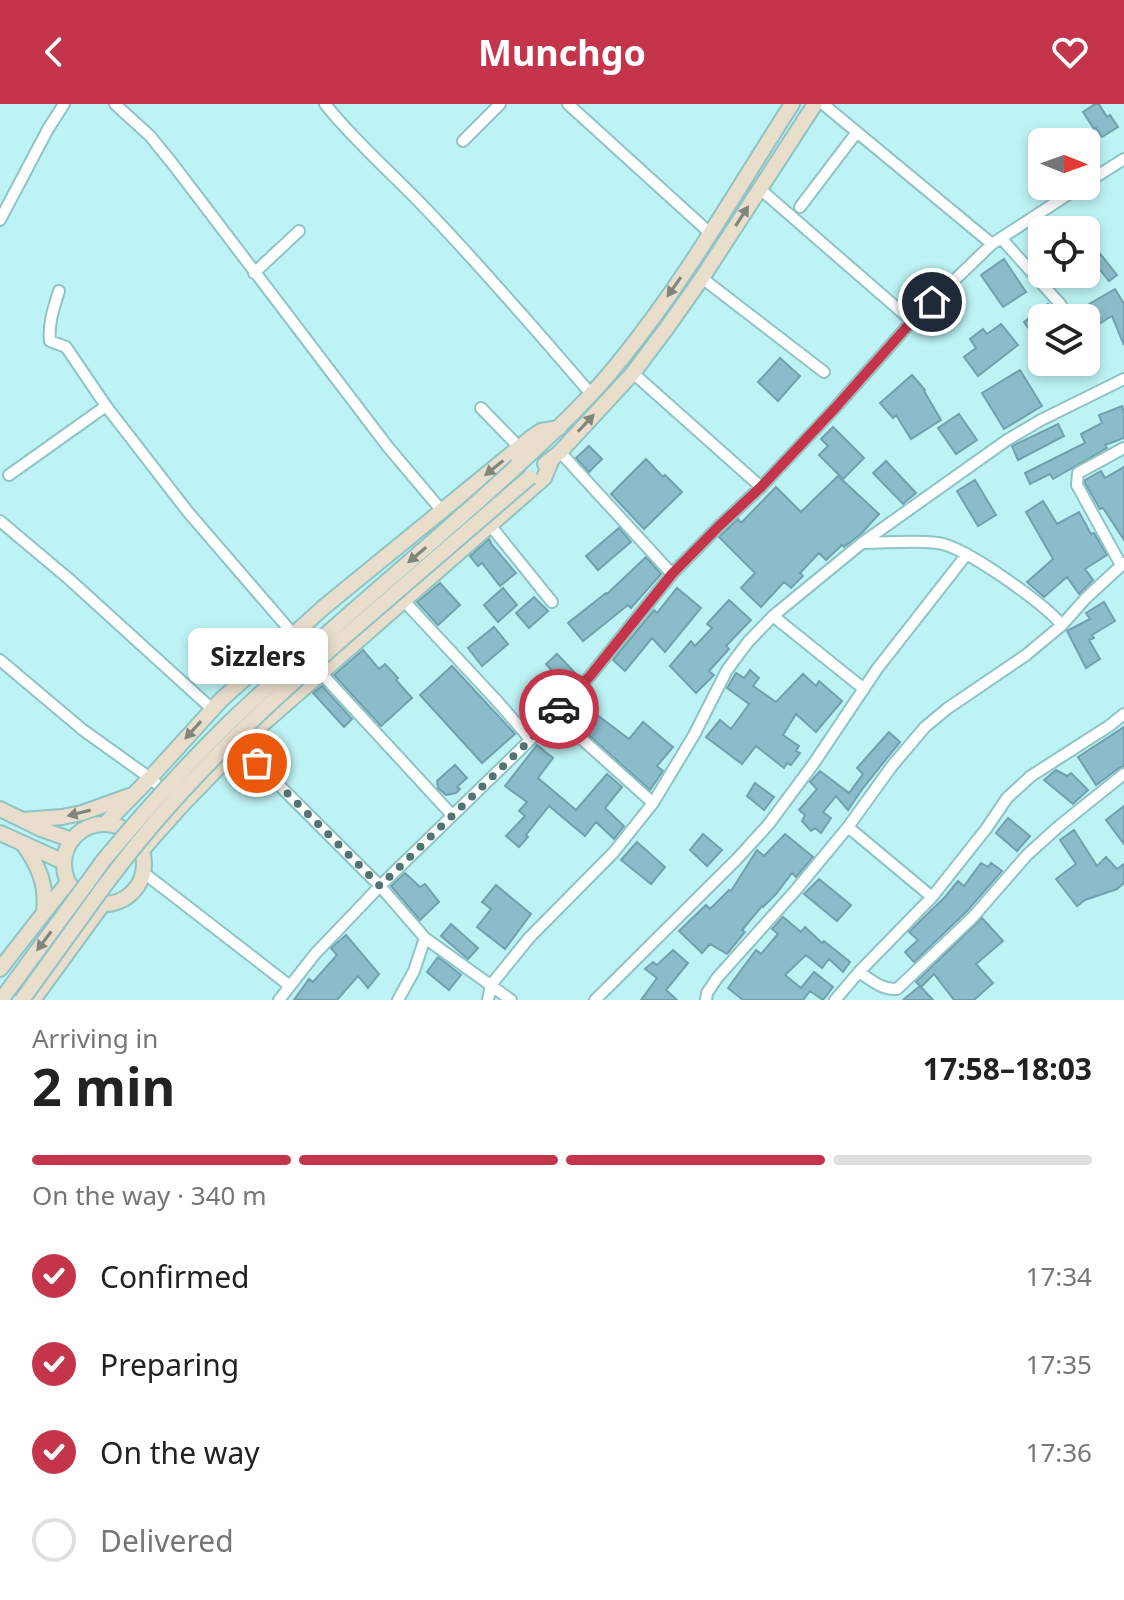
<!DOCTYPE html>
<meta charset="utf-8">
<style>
:root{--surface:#fff;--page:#f2f2f2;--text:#222;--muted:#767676;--line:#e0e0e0;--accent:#c4344a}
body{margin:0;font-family:"Noto Sans",sans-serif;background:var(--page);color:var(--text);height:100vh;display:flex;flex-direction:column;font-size:30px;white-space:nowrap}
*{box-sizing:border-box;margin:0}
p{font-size:26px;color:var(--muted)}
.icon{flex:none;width:44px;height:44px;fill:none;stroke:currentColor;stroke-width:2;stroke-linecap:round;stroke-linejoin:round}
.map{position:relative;height:896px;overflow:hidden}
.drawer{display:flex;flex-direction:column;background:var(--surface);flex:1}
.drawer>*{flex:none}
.needle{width:52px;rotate:91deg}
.buttons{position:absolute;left:1028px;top:24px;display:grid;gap:16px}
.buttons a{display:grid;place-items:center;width:72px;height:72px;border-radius:12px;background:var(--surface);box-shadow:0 4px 12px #0003;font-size:40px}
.pin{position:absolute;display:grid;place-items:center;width:68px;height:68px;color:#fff;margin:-34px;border:4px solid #fff;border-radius:50%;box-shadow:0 2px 8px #0007}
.courier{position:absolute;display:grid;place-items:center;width:80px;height:80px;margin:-40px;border:6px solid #c4344a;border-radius:50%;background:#fff;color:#222;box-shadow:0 2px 10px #0007}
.bubble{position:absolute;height:56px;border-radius:12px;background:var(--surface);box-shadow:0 4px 12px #0003;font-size:26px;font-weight:700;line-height:56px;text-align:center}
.overview em{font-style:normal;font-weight:700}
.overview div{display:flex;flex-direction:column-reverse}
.overview{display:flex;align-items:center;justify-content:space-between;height:136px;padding:0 32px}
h1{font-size:52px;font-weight:700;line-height:60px}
.bar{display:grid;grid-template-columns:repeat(4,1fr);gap:12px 8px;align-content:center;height:96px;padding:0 32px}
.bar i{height:10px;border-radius:6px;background:var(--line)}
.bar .current{background:var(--accent)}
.bar p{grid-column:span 4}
ol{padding:0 32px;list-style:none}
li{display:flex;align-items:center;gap:24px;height:88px}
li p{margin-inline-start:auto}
li .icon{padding:8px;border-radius:50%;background:var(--accent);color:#fff;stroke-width:4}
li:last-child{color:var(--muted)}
li i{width:44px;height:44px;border:4px solid var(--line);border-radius:50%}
header{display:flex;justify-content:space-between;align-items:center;height:104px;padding:0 32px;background:var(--accent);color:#fff;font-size:36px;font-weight:700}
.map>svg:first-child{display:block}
</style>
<header><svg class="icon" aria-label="back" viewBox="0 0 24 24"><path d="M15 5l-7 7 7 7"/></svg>Munchgo<svg class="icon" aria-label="heart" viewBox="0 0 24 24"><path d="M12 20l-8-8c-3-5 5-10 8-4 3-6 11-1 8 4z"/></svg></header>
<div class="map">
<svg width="1124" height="896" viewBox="0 0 1124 896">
<rect width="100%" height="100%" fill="#bdf3f4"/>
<!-- building -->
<path fill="#8bbcca" stroke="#71a1ae" stroke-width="2" d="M1095 0H1099L1107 13 1110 11 1118 23 1102 33 1096 24 1094 25 1083 8Z
M1098 147 1117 171 1109 177 1090 153Z
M1004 155 1026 188 1003 203 981 171Z
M1115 185 1124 200V241L1112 212 1086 228V214H1081L1077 207Z
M1048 200 1058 214H1042V244L1024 218Z
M1001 220 1018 241 978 272 964 253 976 244 970 235 983 225 987 230Z
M780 254 800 272 778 297 758 278Z
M1020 266 1042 302 1004 325 982 289Z
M912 271 925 286 924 287 941 316 911 335 896 311 893 314 880 299Z
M1122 302 1124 309V334L1105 341 1107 344 1053 375 1050 370 1030 380 1025 369 1085 339 1081 330 1102 319 1099 311Z
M959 310 977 336 956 350 938 324Z
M1058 320 1064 332 1018 356 1012 342Z
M833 323 864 354 843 375 819 351 828 342 821 335Z
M589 342 602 355 589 368 576 354Z
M646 355 663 373 665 371 682 388 644 425 611 390Z
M886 357 916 389 903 400 873 369Z
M1124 363V436L1103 404 1100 405 1085 379V376L1101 367 1105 374Z
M838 372 879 410 861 430 844 443 842 441 826 456 819 449 800 469 803 472 791 484 784 478 761 503 741 484 755 469 719 433 738 415 741 419 776 383 801 408Z
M975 376 996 411 978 422 957 387Z
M1043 397 1057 420 1079 408 1091 430 1094 429 1107 451 1085 465 1093 476 1079 490 1067 473 1044 493 1027 478 1053 455 1026 408Z
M619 424 631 438 598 466 586 452Z
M489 435 492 441 516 469 500 482 482 459 478 462 470 452Z
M646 453 661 470 631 504 628 501 583 537 568 519 606 489 607 490Z
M440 479 460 501 438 521 417 498Z
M503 484 517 501 498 518 484 501Z
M677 484 701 504 665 548 652 534 625 567 613 556 654 506 657 509Z
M534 493 548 507 529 524 516 509Z
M729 496 751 516 726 542 729 545 709 567 714 571 696 589 670 562 691 537 695 542 712 524 707 520Z
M1104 498 1115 517 1092 531 1094 534 1089 536 1100 555 1086 564 1067 527 1090 515 1086 509Z
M494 523 508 540 482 562 468 544Z
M363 546 379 565 385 560 398 574 396 576 412 594 381 622 334 571Z
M557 550 578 572 567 583 561 577 555 583 547 574 553 568 546 560Z
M452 562 515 630 482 659 420 591Z
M750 566 759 574 753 582 776 598 803 570 816 582 819 577 842 597 816 628 796 610 783 631 799 642 796 647 800 649 791 661 787 659 784 664 756 642 742 660 706 633 720 616 731 625 749 600 727 584 736 569 744 574Z
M322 582 352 615 344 623 313 589Z
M592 607 629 635 643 618 673 643 657 662 663 667 650 686 580 623Z
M1124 623V662L1119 664 1096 681 1078 653Z
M889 628 900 638 863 684 848 706 836 692 823 708 831 714 821 729 815 724 811 727 802 717 805 711 799 706 817 685 810 678 820 667 849 689 863 670 857 664Z
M537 641 553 654 538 674 576 706 607 670 622 683 605 704 624 722 614 735 596 718 585 732 549 702 526 731 528 733 519 743 506 732 525 712 519 707 527 698 505 682Z
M455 661 467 674 457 683 460 685 456 689 446 691 438 684 437 677Z
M1056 666 1067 672 1071 669 1088 686 1073 700 1044 676Z
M755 679 774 693 764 706 747 692Z
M1124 702V740L1106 716Z
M1008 714 1030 732 1017 747 996 729Z
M1074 726 1097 762 1106 753 1117 765 1124 760V779L1117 785 1085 796 1077 802 1056 775 1076 760 1060 736Z
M703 730 722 746 707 762 690 746Z
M785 730 813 753 796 773 792 769 776 790 763 803 762 802 742 826 745 828 727 850 710 840 702 849 679 827 706 801 710 805 729 786 731 787 757 746 764 752Z
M637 738 665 763 651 780 621 756Z
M981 759 988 763 991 759 1002 767 967 807 914 858 905 848 918 836 909 828 945 793 958 777 964 782Z
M405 769 420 783 425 780 439 798 420 816 391 782Z
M819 775 851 801 837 817 804 790Z
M496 781 531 810 505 845 477 823 491 805 482 798Z
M783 813 801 828 805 823 822 839 824 837 850 858 843 868 829 855 822 864 806 851 785 871 801 884 814 868 833 883 823 896 810 887 803 896H743L728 884 756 846 761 850 778 830 772 825Z
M982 814 1003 837 976 860 993 879 974 896H954L934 870 921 883 933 896H903L920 882 916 878Z
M451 820 478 844 468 855 441 832Z
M346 831 379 870 368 884 358 872 337 896H294L309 875 313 878 337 851 331 844Z
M673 846 688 859 666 886 677 896H641L657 874 645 865 653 858 657 861Z
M438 853 461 871 449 886 427 868Z"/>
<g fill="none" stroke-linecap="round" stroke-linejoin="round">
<defs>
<path id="minor" d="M115 0 150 32 172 59 388 343 442 407
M325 0C355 38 394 71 427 106 484 166 537 227 591 290
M568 0 711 130
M823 0 992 140
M463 37 500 0
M1086 79 1124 55
M760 85 912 217
M800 103 857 28
M0 116 48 25 64 0
M1001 134 1061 201
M254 169 299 127
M702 174 824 268
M59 187C54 203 48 220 50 237L66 243 106 302 188 408 294 531
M633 269 761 383
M481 304 519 343
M560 348 672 470
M9 371 106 302
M0 417 69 475 212 605
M490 421 552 498
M862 439C887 439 913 436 938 439 966 443 1043 499 1062 521
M1121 461 1077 381 1078 369 1124 344
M404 497 497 597 530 635
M773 512 864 585
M0 556 83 626 150 674 167 689
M321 569 452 711
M554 610 653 699
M240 642 380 782 425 834 414 867 398 896
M848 723 932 793
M144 769 290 882
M425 834 511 896
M859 868C871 876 882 886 897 885L973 813 1027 751 1058 723 1124 670
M279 896 315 850 337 827 380 782 526 640 590 572 672 470 719 422 761 383 836 303 912 217 992 140 1081 82
M488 896 491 881 529 834 614 748 653 699 694 631 727 566 748 538 773 512 862 439 1007 336 1041 316 1124 275
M595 896 736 756 768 721 814 659 877 565 967 450
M706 896 707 889 717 874 795 787 848 723 892 662 925 623 948 604 1026 551 1062 521 1086 494 1124 459
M835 896 859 868 932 793 986 725 1007 694 1031 672 1109 622 1124 610"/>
<path id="secondary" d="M545 360 560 348 633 269 666 225 702 174 815 0
M517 362C554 328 592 293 623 253 687 174 737 85 792 0
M0 705 41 725 72 736
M23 716 62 713 82 709 129 692
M106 719 150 674 221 596 324 503 532 333 541 327 559 324
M64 760a40 40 0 1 1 80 0a40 40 0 1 1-80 0Z
M0 729 64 758
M23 740C39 762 47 781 44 808
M142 746 181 702 249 632 544 374 552 355
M88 778 103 757
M102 785 118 764
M0 865 68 778
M33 896 103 800"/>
</defs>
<!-- minor casing -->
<use href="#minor" stroke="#8fc4c5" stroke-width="14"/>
<!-- secondary casing -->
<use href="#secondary" stroke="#8fc4c5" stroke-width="18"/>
<!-- minor -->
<use href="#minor" stroke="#fff" stroke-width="10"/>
<!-- secondary -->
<use href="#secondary" stroke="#e9ddcb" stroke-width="14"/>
<defs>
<path id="secondary-bridge" d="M103 757C143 709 185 662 230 618 323 529 423 449 517 362
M118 764C188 672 275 593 363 517 419 469 474 421 530 373
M1 896 88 778
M22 896 102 785"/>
</defs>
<!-- secondary-bridge casing -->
<use href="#secondary-bridge" stroke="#8fc4c5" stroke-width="18" stroke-linecap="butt"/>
<!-- secondary-bridge -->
<use href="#secondary-bridge" stroke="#e9ddcb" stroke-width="14"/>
</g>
<!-- one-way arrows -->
<defs><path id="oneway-solid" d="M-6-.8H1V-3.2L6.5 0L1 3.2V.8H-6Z" transform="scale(2)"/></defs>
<g fill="#81867d">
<use href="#oneway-solid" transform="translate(742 112) rotate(-57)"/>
<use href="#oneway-solid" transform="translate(674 183) rotate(125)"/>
<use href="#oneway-solid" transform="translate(586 319) rotate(-47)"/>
<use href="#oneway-solid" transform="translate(494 364) rotate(141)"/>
<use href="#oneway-solid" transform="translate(417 451) rotate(140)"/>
<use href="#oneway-solid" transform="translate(193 626) rotate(132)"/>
<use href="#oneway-solid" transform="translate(79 709) rotate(166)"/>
<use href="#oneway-solid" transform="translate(44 837) rotate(127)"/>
</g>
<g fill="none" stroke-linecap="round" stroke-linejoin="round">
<!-- done -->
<path stroke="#527474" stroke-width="8" stroke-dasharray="0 14.4" d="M257 659 380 782 526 640 559 605"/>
<!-- route -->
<path stroke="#c4344a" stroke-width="10" d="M559 605 590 572 672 470 719 422 761 383 836 303 912 217 932 198"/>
</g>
</svg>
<div class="buttons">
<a><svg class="needle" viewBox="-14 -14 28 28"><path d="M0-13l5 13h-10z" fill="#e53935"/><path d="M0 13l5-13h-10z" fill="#767676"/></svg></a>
<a><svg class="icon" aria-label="locate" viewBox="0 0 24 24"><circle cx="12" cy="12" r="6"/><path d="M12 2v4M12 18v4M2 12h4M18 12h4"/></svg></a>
<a><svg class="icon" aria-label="layers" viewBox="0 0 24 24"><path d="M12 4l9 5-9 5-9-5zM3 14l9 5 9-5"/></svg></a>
</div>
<div class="pin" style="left:257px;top:659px;background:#ea580c"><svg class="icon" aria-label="bag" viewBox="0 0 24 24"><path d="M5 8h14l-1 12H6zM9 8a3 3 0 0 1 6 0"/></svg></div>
<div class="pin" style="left:932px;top:198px;background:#1f2937"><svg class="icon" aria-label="home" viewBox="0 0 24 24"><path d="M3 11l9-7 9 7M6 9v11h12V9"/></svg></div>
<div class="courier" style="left:559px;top:605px"><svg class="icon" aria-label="car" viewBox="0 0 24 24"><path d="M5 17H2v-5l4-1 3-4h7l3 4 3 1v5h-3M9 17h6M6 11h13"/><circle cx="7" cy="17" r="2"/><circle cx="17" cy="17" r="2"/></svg></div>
<div class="bubble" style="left:188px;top:524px;width:140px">Sizzlers</div>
</div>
<section class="drawer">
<div class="overview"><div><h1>2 min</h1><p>Arriving in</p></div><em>17:58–18:03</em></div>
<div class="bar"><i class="current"></i><i class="current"></i><i class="current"></i><i></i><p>On the way · 340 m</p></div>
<ol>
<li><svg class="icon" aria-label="check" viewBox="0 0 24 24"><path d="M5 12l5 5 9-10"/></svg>Confirmed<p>17:34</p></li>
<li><svg class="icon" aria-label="check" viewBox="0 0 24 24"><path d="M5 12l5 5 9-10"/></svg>Preparing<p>17:35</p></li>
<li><svg class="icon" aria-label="check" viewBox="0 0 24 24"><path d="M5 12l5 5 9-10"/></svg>On the way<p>17:36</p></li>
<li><i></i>Delivered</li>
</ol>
</section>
